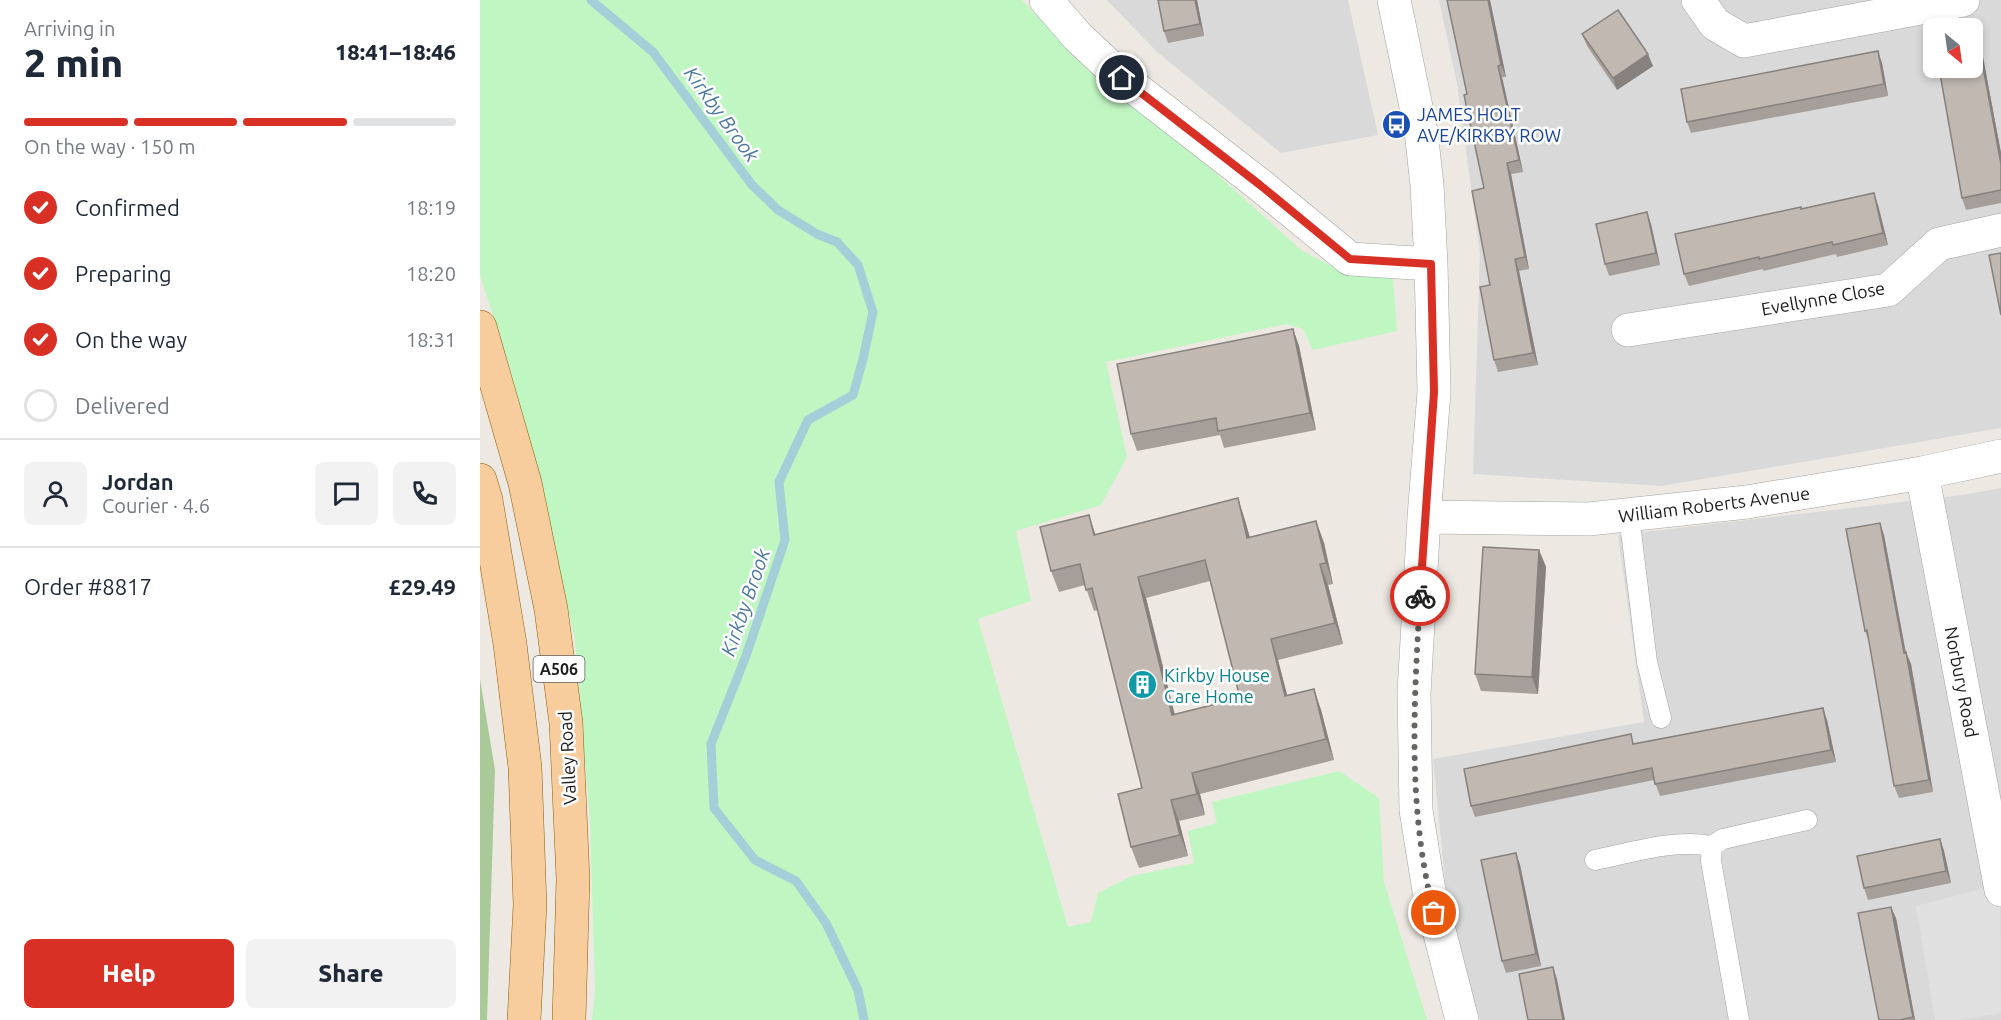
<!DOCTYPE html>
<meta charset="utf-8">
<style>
:root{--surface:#fff;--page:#f2f2f3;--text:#1f2937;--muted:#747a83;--line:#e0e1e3;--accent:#d93025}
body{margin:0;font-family:Ubuntu,sans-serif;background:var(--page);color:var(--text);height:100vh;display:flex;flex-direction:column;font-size:22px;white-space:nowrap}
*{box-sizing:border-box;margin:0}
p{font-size:20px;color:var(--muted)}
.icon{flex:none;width:33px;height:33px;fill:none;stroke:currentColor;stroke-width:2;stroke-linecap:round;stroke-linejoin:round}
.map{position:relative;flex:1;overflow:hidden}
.sheet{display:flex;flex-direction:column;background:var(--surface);width:480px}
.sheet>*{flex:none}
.needle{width:39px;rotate:151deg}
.fabs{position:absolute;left:1443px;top:18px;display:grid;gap:12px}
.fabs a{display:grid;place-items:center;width:60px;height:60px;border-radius:9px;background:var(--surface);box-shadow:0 3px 9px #0003;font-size:30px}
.pin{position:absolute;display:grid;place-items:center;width:51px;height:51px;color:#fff;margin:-26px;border:3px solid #fff;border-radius:50%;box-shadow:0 2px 6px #0007}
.courier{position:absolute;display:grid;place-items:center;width:60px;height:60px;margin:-30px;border:4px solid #d93025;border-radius:50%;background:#fff;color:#222;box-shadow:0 2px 8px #0007}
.overview em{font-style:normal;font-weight:800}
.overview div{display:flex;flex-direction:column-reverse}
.overview{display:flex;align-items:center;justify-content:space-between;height:102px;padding:0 24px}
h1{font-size:39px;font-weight:800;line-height:45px}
.bar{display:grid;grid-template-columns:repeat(4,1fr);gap:9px 6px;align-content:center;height:72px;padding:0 24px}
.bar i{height:8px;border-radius:4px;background:var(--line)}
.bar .active{background:var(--accent)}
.bar p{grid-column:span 4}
.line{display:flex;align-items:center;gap:15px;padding:0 24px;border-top:2px solid var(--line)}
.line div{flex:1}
.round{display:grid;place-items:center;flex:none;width:63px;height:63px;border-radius:9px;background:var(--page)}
ol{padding:0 24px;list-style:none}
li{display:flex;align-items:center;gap:18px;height:66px}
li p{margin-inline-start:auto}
li .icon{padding:6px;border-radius:50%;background:var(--accent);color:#fff;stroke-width:4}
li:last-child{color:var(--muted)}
li i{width:33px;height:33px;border:3px solid var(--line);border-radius:50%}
.action{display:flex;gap:12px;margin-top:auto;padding:12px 24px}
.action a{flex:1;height:69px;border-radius:9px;background:var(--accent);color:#fff;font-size:24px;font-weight:800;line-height:69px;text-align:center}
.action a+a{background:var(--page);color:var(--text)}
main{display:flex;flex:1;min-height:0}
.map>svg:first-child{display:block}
</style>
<main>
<section class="sheet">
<div class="overview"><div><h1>2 min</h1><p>Arriving in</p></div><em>18:41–18:46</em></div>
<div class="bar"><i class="active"></i><i class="active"></i><i class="active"></i><i></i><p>On the way · 150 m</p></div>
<ol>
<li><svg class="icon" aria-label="check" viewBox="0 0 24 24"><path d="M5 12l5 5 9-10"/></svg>Confirmed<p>18:19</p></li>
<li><svg class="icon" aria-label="check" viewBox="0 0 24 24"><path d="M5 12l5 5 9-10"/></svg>Preparing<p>18:20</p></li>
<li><svg class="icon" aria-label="check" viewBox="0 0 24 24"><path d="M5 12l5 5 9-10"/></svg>On the way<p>18:31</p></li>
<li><i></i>Delivered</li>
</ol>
<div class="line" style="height:108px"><a class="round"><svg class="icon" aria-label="person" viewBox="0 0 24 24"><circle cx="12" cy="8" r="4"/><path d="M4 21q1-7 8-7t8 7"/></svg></a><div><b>Jordan</b><p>Courier · 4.6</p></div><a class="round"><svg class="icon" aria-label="chat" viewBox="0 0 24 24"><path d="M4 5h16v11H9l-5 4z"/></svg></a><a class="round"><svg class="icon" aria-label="phone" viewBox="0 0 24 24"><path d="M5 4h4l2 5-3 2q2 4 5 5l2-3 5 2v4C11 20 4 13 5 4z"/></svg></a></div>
<div class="line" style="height:78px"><div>Order #8817</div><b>£29.49</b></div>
<div class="action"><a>Help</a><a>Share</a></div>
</section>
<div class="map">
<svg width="1521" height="1020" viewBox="0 0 1521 1020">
<rect width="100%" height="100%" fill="#ede9e2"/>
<!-- residential -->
<path fill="#dad9d9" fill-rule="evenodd" d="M627 0H868L898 135 801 153 677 52Z
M959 0H1521V428L1182 486 993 474 1000 253 977 84ZM1454 28H1492V68H1454Z
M1521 488V1020H1000L969 922 953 759 1164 722 1138 535 1482 495Z"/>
<!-- forest -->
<path fill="#a9ca98" d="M0 679 15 770 7 1020H0Z"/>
<!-- park -->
<path fill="#c0f6c2" d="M0 0H542L609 71 729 167 821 250 863 272 913 278 917 331 833 350 823 329 806 324 626 362 647 457 621 505 536 531 551 601 498 619 588 927 611 922 618 893 652 876 714 863 708 831 737 823 732 802 859 771 899 798 904 882 947 1020H112L115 990 110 820 95 640 64 499 30 369 0 275Z"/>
<!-- parking -->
<path fill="#e0e0e0" d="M1520 884 1521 1013 1480 1020H1455L1436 906Z"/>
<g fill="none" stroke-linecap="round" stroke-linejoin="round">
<!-- stream -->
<path stroke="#a4cfd9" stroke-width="9" d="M111 0 173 52 272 185 298 210 337 234 357 242 378 265 393 312 383 359 373 395 328 420 299 482 305 540 266 656 231 744 234 808 275 860 316 881 346 923 378 990 384 1020"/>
<defs>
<path id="lane" d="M1149 515 1167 662 1181 718
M1115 860C1154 852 1193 839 1232 846
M1259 1020 1231 861 1232 846 1243 839 1327 820"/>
<path id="street" d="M566 0 598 37 642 78 780 185 870 259 951 264
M914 0 941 131 947 185 951 264 954 392 944 517 934 693 936 810 949 891 982 1020
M1218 0 1235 24 1264 41 1483 0
M1148 330 1408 290 1459 244 1521 230
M1442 473 1521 890
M944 517 1109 519 1267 502 1442 473 1521 456"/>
<path id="primary" d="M0 327 45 483 71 609 86 723 93 879 89 1020
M0 480 6 500 30 644 45 767 50 905 44 1020"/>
</defs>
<!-- lane casing -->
<use href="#lane" stroke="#a3a3a3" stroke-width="21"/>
<!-- street casing -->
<use href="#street" stroke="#a3a3a3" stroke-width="34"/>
<!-- primary casing -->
<use href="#primary" stroke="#8d5c07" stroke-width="34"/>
<!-- lane -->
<use href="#lane" stroke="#fff" stroke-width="20"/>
<!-- street -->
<use href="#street" stroke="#fff" stroke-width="33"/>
<!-- primary -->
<use href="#primary" stroke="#f7cd9d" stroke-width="33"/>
</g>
<!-- wall -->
<path fill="#a69e99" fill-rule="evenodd" d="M678 0H717L724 36 688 43 684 31Z
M1010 0 1026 77H1022L1043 172 1031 174 1049 269 1039 271 1058 365 1018 372 1014 360 1004 188 987 94Z
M1495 24 1499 36 1521 153V203L1486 210 1482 198Z
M1102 34 1173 66 1137 90 1107 46Z
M1402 63 1408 96 1211 133 1207 122Z
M1398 205 1408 245 1357 257 1356 254 1283 271V269L1209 286 1204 274 1321 209Z
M1171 224 1180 265 1129 276 1125 264Z
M813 329 819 346 836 430 744 448 740 435 657 451 651 434Z
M765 520 770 537 836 521 844 543 853 584 848 585 863 644 798 660 807 696 834 689 841 710 854 760 720 794 725 815 699 821 708 856 659 868 651 847 662 788 618 610 614 611 605 585 579 592 571 571ZM730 581 760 698 695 715 666 598Z
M1404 535 1426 653 1431 664 1453 792 1419 798 1414 786 1389 642 1385 631Z
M1059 550 1066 567 1058 694 1001 691 995 674Z
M1343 708 1347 720 1356 762 1180 796 1174 780 995 817 991 806 1155 744Z
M1460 839 1464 851 1471 883 1388 900 1384 888Z
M1036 853 1040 865 1061 966 1026 973 1022 961Z
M1416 918 1435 1020H1399Z"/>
<!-- shaded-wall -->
<path fill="#87817d" d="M715 0H717L724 36 720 24Z
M1008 0H1010L1026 77 1021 65Z
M1495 24 1499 36 1521 153V164Z
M1398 51 1402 63 1408 96 1404 84Z
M1168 54 1173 66 1137 90 1133 78Z
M1018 66 1022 77 1043 172 1039 160Z
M1027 163 1031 174 1049 269 1045 257Z
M1394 193 1398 205 1408 245 1403 233Z
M1167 212 1171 224 1180 265 1176 253Z
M1035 259 1039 271 1058 365 1053 353Z
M813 329 819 346 836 430 830 413Z
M758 498 765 520 775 559 767 538Z
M609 515 616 536 614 535Z
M836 521 844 543 853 584 846 563Z
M1400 523 1404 535 1428 665 1424 653Z
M1059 550 1066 567 1058 694 1052 677Z
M840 564 848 585 863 644 855 623Z
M658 577 666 598 700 737 692 715Z
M791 639 798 660 813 717 805 696Z
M1426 652 1431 664 1453 792 1449 780Z
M834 689 841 710 854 760 846 739Z
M1343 708 1347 720 1356 762 1351 750Z
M712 773 720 794 725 815 717 794Z
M691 800 699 821 708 856 700 835Z
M1460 839 1464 851 1471 883 1466 871Z
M1036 853 1040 865 1061 966 1056 954Z
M1411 907 1416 918 1435 1020H1434L1433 1017Z
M1073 967 1077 979 1085 1020H1083Z"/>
<!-- building -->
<path fill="#c1b8b2" stroke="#87817d" stroke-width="1.5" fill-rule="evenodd" d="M678 0H715L720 24 684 31Z
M967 0H1008L1021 65 1018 66 1039 160 1027 163 1045 257 1035 259 1053 353 1014 360 1000 287 1010 285 992 191 1004 188 984 95 987 94Z
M1138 10 1168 54 1133 78 1102 34Z
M1495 24 1521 164V190L1482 198 1459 68H1492V28H1471Z
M1398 51 1404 84 1207 122 1201 89Z
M1394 193 1403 233 1353 245 1352 242 1279 259V257L1204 274 1195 234 1321 207V209Z
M1167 212 1176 253 1125 264 1116 224Z
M1521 253V315L1509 255Z
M813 329 830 413 738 431 736 418 651 434 637 364Z
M758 498 767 538 836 521 846 563 840 564 855 623 791 639 805 696 834 689 846 739 712 773 717 794 691 800 700 835 651 847 638 794 662 788 612 588 606 590 600 564 571 571 560 527 609 515 614 535ZM725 560 760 698 692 715 658 577Z
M1400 523 1424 653 1426 652 1449 780 1414 786 1387 630 1385 631 1366 529Z
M1003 547 1059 550 1052 677 995 674Z
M1343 708 1351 750 1175 784 1172 768 991 806 984 769 1151 734 1153 744Z
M1460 839 1466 871 1384 888 1377 856Z
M1036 853 1056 954 1022 961 1001 860Z
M1411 907 1433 1017 1420 1020H1399L1378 913Z
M1073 967 1083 1020H1048L1039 974Z"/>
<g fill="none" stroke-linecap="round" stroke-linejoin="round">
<!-- done -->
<path stroke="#656461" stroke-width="6" stroke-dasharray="0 10.8" d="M940 596C934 703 927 808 954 913"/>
<!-- route -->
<path stroke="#d93025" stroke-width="8" d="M642 78 780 185 870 259 951 264 954 392 940 596"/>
</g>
<!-- icons -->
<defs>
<symbol id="bus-disc" viewBox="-11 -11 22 22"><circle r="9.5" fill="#1a4fb4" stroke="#fff"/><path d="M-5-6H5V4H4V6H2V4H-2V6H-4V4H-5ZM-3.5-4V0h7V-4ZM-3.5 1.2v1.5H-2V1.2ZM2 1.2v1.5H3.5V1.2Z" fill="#fff"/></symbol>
<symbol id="building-disc" viewBox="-11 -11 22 22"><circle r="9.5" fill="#0f9aa8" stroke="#fff"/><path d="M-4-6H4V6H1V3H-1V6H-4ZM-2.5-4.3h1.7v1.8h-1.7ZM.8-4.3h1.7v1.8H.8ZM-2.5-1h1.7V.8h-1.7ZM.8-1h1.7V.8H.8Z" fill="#fff"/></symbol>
</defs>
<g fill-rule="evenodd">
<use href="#bus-disc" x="900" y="108" width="33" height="33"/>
<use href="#building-disc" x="646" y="668" width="33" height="33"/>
</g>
<g text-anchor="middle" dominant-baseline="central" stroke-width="5" stroke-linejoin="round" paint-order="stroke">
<!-- shield labels -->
<rect fill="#fff" stroke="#606060" stroke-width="1.5" x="53.5" y="656" width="51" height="26" rx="4.5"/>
<g font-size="16" font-weight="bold" fill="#1c1c1c">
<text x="79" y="669">A506</text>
</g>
<!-- transit labels -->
<g font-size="18" fill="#164399" stroke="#fff" text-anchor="start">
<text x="937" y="114">JAMES HOLT<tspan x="937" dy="21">AVE/KIRKBY ROW</tspan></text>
</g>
<!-- street labels -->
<g font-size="18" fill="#1c1c1c" stroke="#fff">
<text transform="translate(1343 298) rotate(-10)">Evellynne Close</text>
<text transform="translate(1234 504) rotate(-7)">William Roberts Avenue</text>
<text transform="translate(1482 682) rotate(79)">Norbury Road</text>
<text transform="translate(87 758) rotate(-93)">Valley Road</text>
</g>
<!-- culture labels -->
<g font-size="18" fill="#0d838f" stroke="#fff" text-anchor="start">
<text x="684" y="675">Kirkby House<tspan x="684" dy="21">Care Home</tspan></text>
</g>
<!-- water labels -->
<g font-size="20" font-style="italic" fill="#4b789f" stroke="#fff">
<text transform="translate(242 114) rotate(54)">Kirkby Brook</text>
<text transform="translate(265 602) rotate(-71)">Kirkby Brook</text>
</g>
</g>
</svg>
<div class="fabs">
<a><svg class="needle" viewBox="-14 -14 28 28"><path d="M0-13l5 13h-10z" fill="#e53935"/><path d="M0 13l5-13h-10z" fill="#747a83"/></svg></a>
</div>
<div class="pin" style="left:954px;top:913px;background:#ea580c"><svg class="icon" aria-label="bag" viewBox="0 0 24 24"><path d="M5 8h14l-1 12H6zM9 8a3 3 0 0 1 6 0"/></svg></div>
<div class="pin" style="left:642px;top:78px;background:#1f2937"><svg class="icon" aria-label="home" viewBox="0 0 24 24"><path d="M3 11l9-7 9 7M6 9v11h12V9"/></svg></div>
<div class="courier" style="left:940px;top:596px"><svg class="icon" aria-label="bike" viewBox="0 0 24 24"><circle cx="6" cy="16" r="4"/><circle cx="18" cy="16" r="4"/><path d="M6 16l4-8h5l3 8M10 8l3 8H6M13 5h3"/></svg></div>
</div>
</main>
